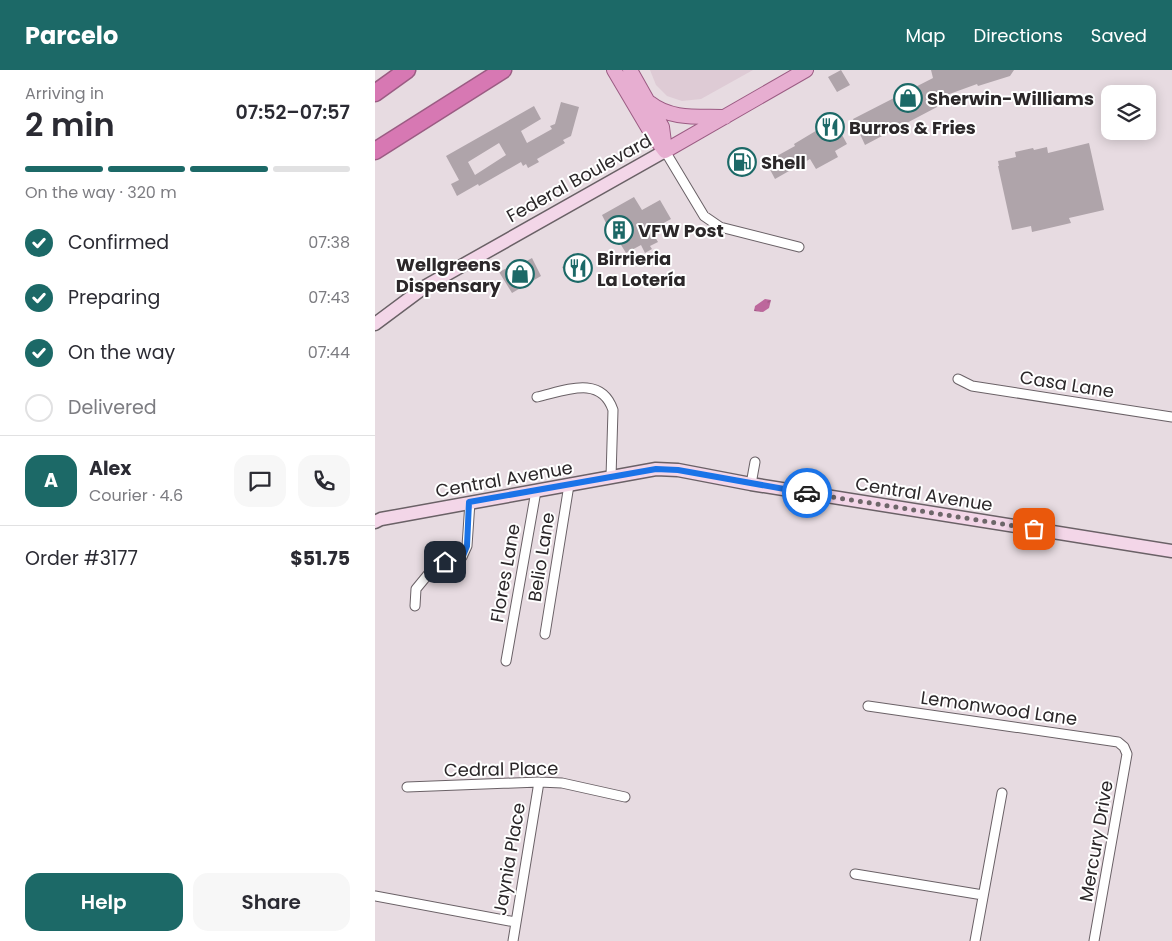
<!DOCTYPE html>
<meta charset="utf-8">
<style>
:root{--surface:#fff;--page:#f7f7f7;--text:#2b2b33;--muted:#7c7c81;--line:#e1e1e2;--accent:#1c6967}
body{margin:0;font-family:Poppins,sans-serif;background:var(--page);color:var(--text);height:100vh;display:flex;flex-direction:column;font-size:19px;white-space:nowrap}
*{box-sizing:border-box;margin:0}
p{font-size:16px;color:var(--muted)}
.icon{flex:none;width:28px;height:28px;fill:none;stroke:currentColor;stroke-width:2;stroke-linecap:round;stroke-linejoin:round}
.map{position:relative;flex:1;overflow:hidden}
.side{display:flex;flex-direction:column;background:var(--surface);width:375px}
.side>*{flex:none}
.controls{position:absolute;left:726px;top:15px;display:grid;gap:10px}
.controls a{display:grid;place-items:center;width:55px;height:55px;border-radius:10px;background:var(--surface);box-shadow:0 2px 12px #0003;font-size:25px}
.pin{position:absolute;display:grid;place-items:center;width:42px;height:42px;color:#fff;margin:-21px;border-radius:10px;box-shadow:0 2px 8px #0006}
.courier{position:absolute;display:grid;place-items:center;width:50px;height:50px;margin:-25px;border:4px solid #1a73e8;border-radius:50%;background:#fff;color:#222;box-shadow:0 1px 6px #0007}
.summary em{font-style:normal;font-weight:600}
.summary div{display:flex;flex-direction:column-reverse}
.summary{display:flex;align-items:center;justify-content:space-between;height:85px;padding:0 25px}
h1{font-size:32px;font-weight:600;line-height:38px}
.bar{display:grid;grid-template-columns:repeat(4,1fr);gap:8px 5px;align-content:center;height:60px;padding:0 25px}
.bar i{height:6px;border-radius:4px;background:var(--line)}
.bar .selected{background:var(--accent)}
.bar p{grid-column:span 4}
.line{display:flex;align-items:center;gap:12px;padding:0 25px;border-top:1px solid var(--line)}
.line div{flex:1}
.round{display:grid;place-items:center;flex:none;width:52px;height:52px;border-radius:15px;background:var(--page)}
ol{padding:0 25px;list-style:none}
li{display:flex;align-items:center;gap:15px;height:55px}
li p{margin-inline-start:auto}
li .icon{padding:5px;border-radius:50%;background:var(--accent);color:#fff;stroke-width:4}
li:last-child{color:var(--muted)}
li i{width:28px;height:28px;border:2px solid var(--line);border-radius:50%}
.action{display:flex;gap:10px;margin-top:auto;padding:10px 25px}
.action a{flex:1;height:58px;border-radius:15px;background:var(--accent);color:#fff;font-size:20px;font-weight:600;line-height:58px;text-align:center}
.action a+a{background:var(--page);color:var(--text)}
header{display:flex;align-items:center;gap:30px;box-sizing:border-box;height:70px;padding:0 25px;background:var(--accent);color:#fff}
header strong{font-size:24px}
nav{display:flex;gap:28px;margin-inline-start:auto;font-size:18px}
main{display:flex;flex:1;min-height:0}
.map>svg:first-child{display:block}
</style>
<header>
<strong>Parcelo</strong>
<nav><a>Map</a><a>Directions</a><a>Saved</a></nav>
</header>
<main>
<section class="side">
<div class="summary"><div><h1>2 min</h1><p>Arriving in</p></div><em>07:52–07:57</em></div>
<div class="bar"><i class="selected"></i><i class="selected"></i><i class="selected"></i><i></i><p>On the way · 320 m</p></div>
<ol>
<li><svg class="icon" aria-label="check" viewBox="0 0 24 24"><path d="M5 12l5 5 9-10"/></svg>Confirmed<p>07:38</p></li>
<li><svg class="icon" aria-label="check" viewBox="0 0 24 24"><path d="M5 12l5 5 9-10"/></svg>Preparing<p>07:43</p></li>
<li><svg class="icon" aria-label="check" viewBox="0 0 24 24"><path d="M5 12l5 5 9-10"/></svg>On the way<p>07:44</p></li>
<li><i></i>Delivered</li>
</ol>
<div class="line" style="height:90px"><b class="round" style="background:var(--accent);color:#fff">A</b><div><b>Alex</b><p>Courier · 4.6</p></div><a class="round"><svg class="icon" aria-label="chat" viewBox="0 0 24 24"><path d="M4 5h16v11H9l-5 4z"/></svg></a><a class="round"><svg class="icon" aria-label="phone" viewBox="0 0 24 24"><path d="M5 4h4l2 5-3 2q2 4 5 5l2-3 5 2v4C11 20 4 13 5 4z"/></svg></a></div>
<div class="line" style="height:65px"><div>Order #3177</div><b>$51.75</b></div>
<div class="action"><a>Help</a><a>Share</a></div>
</section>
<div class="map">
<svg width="797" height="871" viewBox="0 0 797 871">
<defs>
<pattern id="water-ripples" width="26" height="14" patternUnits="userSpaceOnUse" patternTransform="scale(1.25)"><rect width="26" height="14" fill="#bd679c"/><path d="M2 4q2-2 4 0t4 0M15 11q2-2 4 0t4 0" fill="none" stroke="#9a557f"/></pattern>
</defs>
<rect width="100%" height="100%" fill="#e7dbe1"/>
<!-- built -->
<path fill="#decbd5" d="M275 0H378L326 29 307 31 292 26 281 15Z"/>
<!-- water -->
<path fill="url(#water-ripples)" d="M390 229 396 230 394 238 388 242 379 241 380 236Z"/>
<!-- building -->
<path fill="#afa4aa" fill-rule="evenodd" d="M466 0 475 15 462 22 453 7Z
M556 0H639L635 6 603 16 602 14 558 30 562 37 490 75 478 49 558 8Z
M186 32 204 37 196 66 188 70 190 73 162 89 164 92 153 98 151 94 148 96 146 92 104 116 103 114 82 126 76 114 84 110 71 86 159 36 166 49 146 61 152 73 177 59 175 56 180 54ZM124 73 131 85 100 105 93 92Z
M459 50 472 74 460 81 463 87 441 99 435 89 400 109 391 92 420 76 419 74Z
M714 73 729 140 694 148 696 153 657 162 656 156 637 160 623 96H624L623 91 641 87 640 82 658 78 659 80 672 77 673 83Z
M259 127 267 140 285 130 296 149 276 160 283 172 275 176 277 179 270 183 266 175 251 183 243 170 240 171 227 145Z
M157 188 166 206 137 223 124 202 132 198 134 201Z
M203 188 211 201 195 210 187 197Z"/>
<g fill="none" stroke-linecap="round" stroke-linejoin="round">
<defs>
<path id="street" d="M290 81 329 146 345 157 424 177
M583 309 597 316 797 347
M162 327C189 321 226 304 238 340L236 407
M376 414 380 392
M40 536 41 519 55 502 70 492 87 487 92 476 95 432
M170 564 194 415
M131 591 161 421
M493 636 743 672 749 677 752 684 719 871
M32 717 164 712 187 713 250 727
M480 804 608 825
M0 826 140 852
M138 871 164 712
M600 871 627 723"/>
<path id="secondary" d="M0 254 51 216 290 81
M0 452 6 449 281 399 303 400 376 414 797 481"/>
<path id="primary" d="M239 0 275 61 290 81
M255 0 287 57 290 80
M275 33C296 50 324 46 350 47
M290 81 431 0"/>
<path id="highway" d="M0 23 32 0
M0 81 128 0"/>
</defs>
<!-- street casing -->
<use href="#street" stroke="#6a6166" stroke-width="11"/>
<!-- secondary casing -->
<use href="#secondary" stroke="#6a6166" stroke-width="15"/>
<!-- primary casing -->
<use href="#primary" stroke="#9b5c83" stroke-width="16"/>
<!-- highway casing -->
<use href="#highway" stroke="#9b5c83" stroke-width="19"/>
<!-- street -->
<use href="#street" stroke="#fff" stroke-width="9"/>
<!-- secondary -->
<use href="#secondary" stroke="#f3d6e8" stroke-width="12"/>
<!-- primary -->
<use href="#primary" stroke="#e7aed1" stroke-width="14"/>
<!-- highway -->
<use href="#highway" stroke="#d778b3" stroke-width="16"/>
</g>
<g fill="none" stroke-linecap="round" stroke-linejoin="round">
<!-- done -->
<path stroke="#6d6669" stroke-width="5" stroke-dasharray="0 9" d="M432 423 659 459"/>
<!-- route -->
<path stroke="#1a73e8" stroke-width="6" d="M70 492 87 488 92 476 94 432 281 399 303 400 432 423"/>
</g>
<!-- icons -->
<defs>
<symbol id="shop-ring" viewBox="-11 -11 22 22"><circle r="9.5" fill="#fff" stroke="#1c6967" stroke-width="1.5"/><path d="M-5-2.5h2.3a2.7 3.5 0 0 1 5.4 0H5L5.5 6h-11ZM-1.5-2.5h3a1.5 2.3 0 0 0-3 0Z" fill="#1c6967"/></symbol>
<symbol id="restaurant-ring" viewBox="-11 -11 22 22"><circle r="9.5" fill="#fff" stroke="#1c6967" stroke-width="1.5"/><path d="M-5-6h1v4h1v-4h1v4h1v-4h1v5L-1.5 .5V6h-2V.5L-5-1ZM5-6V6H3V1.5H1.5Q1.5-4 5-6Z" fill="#1c6967"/></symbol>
<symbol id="fuel-ring" viewBox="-11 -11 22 22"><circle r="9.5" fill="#fff" stroke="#1c6967" stroke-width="1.5"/><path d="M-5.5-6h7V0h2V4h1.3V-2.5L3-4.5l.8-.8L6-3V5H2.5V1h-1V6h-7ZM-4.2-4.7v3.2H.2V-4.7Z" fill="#1c6967"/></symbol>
<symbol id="building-ring" viewBox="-11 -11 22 22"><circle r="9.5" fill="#fff" stroke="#1c6967" stroke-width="1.5"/><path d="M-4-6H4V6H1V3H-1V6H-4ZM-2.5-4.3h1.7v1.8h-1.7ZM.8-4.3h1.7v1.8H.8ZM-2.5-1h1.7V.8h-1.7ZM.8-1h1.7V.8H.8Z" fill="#1c6967"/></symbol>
</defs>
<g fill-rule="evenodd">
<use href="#shop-ring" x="517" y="12" width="32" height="32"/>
<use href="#restaurant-ring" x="439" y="41" width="32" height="32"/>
<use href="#fuel-ring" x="351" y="76" width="32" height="32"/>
<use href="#building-ring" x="228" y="144" width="32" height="32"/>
<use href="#restaurant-ring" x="187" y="182" width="32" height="32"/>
<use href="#shop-ring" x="129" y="188" width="32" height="32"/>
</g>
<g text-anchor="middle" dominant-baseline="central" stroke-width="4" stroke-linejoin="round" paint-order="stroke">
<!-- poi labels -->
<g font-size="18" font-weight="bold" fill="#2b2729" stroke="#fff" text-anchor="start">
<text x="552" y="28">Sherwin-Williams</text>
<text x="474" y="57">Burros &amp; Fries</text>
<text x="386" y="92">Shell</text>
<text x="263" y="160">VFW Post</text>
<text x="222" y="188">Birrieria<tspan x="222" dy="21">La Lotería</tspan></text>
<text x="126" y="194" text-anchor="end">Wellgreens<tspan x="126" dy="21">Dispensary</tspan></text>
</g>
<!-- street labels -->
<g font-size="18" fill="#2b2729" stroke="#fff">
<text transform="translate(204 108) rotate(-29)">Federal Boulevard</text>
<text transform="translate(692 314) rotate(9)">Casa Lane</text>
<text transform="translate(129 409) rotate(-10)">Central Avenue</text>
<text transform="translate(549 424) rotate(9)">Central Avenue</text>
<text transform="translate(166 487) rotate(-81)">Belio Lane</text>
<text transform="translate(130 503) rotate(-80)">Flores Lane</text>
<text transform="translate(624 638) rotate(8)">Lemonwood Lane</text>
<text transform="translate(126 699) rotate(-1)">Cedral Place</text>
<text transform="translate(721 771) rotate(-80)">Mercury Drive</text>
<text transform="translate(134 789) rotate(-80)">Jaynia Place</text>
</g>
</g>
</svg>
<div class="controls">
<a><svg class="icon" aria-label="layers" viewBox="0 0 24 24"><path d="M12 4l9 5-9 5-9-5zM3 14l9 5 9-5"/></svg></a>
</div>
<div class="pin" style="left:659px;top:459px;background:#ea580c"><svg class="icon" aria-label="bag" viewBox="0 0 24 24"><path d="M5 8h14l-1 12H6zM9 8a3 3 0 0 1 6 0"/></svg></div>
<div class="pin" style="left:70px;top:492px;background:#1f2937"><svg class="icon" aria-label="home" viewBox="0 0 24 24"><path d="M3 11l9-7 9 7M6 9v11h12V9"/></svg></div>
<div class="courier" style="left:432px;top:423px"><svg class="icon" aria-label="car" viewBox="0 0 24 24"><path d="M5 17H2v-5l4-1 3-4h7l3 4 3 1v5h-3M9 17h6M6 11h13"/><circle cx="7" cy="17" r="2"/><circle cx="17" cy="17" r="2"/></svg></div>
</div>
</main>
